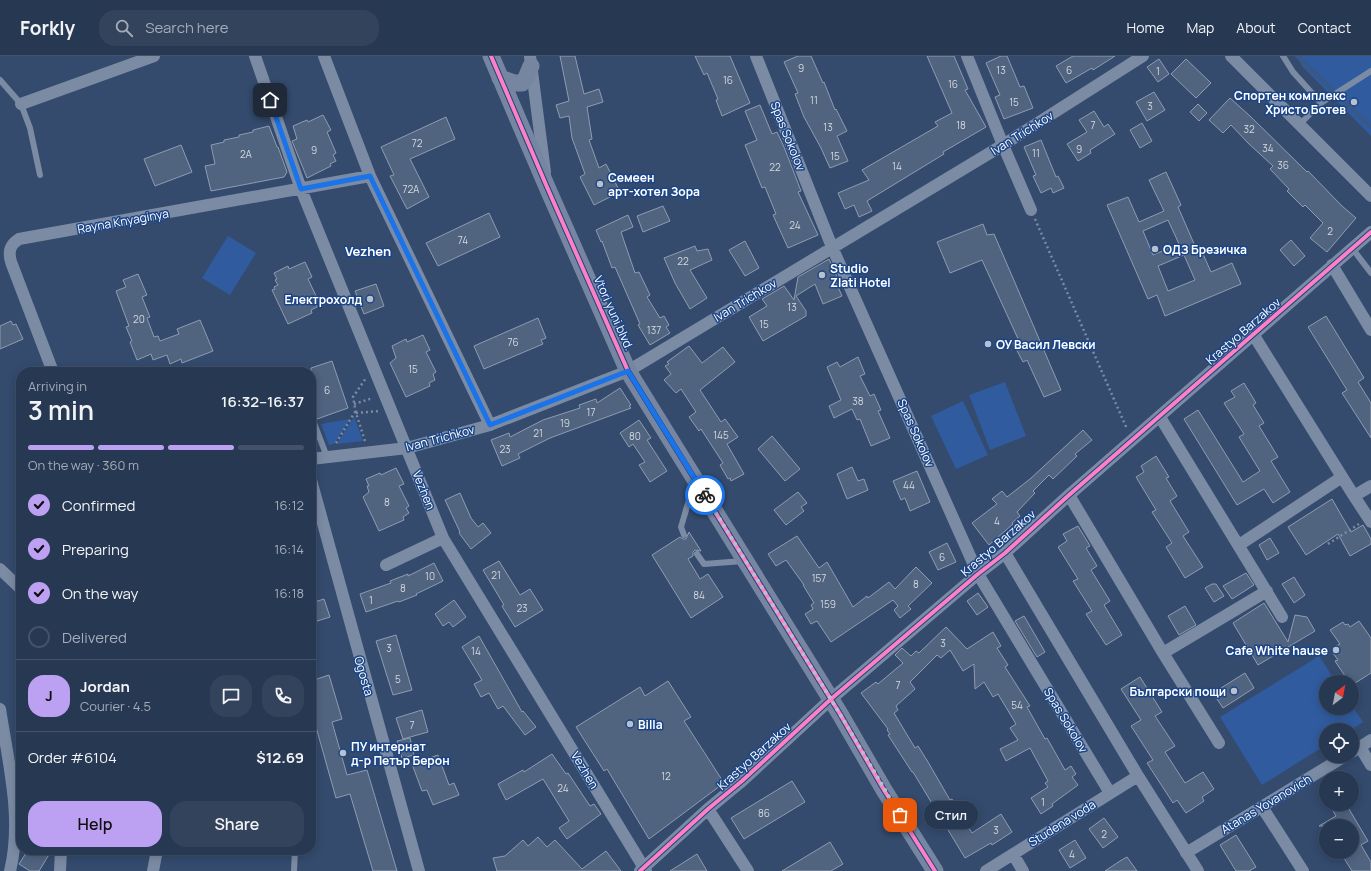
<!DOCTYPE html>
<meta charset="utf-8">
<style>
:root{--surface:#273852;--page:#33435c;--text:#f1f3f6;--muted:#a4acb8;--line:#435269;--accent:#bca0f2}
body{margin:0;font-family:Manrope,sans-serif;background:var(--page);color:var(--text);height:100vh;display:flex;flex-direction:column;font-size:15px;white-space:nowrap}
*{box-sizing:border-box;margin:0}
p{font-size:13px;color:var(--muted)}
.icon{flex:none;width:22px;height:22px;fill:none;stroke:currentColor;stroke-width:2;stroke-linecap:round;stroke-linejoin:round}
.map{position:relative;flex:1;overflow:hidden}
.sheet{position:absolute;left:16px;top:311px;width:300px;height:488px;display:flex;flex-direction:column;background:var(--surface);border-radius:16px;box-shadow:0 2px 10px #0003,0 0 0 1px var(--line)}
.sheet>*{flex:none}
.needle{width:26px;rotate:32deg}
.controls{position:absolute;left:1319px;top:619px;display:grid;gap:8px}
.controls a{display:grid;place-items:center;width:40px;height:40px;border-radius:50%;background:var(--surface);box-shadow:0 2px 10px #0003,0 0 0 1px var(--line);font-size:20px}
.pin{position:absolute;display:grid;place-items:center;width:34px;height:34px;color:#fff;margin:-17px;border-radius:8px;box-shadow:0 2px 6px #0006}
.courier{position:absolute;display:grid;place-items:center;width:40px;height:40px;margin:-20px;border:3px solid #1a73e8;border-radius:50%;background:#fff;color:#222;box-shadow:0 1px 5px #0007}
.bubble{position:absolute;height:28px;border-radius:14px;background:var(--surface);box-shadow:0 2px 10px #0003,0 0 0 1px var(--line);font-size:13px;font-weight:600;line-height:28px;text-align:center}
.summary em{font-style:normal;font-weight:600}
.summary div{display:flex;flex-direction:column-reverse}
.summary{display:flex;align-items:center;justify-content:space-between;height:68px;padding:0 12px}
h1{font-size:26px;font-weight:600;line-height:30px}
.bar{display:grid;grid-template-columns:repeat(4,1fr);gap:6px 4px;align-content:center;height:48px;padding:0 12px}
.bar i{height:5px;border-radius:3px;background:var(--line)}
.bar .on{background:var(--accent)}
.bar p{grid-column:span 4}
.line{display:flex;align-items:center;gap:10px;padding:0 12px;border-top:1px solid var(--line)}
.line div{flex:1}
.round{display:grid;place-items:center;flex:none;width:42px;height:42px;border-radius:16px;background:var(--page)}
ol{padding:0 12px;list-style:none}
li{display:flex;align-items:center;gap:12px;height:44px}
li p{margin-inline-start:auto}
li .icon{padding:4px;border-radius:50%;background:var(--accent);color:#111;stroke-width:4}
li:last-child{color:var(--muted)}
li i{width:22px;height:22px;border:2px solid var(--line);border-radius:50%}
.primary-button{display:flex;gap:8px;margin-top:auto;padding:8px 12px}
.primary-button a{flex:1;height:46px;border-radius:16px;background:var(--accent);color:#111;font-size:16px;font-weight:600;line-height:46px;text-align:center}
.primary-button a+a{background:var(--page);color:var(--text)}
header{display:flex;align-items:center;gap:24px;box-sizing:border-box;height:56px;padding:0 20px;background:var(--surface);border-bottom:1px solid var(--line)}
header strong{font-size:19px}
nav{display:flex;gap:22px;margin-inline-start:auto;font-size:14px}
.search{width:280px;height:36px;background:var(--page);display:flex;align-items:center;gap:10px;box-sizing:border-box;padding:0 14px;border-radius:16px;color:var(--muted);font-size:15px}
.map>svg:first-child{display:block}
</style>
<header>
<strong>Forkly</strong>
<div class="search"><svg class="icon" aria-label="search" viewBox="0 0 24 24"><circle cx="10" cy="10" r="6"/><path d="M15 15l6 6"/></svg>Search here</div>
<nav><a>Home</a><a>Map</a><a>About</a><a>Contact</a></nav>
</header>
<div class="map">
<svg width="1371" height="815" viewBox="0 0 1371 815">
<rect width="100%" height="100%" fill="#344b6e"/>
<!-- green -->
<path fill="#305b9e" d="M1296 0H1371V80L1303 11Z
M228 180 256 197 230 239 202 222Z
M1005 326 1026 380 990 394 969 339Z
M963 345 988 399 956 413 931 360Z
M354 360 363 385 337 388 354 361Z
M350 363 334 388 329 389 321 368Z
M1319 600 1336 626H1326V652H1352V650L1363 666 1351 674H1326V689L1262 729 1220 661Z"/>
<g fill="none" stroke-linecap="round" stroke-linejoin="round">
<!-- stream -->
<path stroke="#3a5887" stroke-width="4" d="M1297 0 1371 71"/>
</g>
<!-- building -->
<path fill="#50637f" stroke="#8f9cb2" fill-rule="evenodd" d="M560 0H575L584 38 599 33 603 46 587 51 592 83 589 84 599 112 606 108 620 136 594 149 580 121 585 118 572 82 569 60 560 62 556 49 569 45Z
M695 0H730L750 47 722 60 716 44 718 43 707 17 704 19Z
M798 0H811L823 27 824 26 835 54 836 53 847 75 837 80 848 105 830 112 821 92 804 61 795 38 798 37 784 6Z
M927 0H954L968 33 965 34 986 71 943 96 944 98 867 145 872 155 859 161 854 149 845 153 838 137 869 124 862 114 938 70 935 66 952 57Z
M1001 0H1007L1020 31 1024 30 1033 52 1004 63 995 41 1000 39 986 7Z
M1073 0H1115L1093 14 1092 12 1066 27 1056 10Z
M1159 3 1169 18 1158 26 1147 11Z
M1186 3 1211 27 1196 42 1171 18Z
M1154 36 1165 54 1147 65 1136 46Z
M1230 42 1250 60 1307 116 1308 115 1342 150 1356 162 1327 196 1310 182 1323 167 1305 149 1303 151 1287 135 1289 133 1270 113 1273 110 1248 87 1231 69 1223 77 1209 64Z
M1198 48 1207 57 1199 65 1190 56Z
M760 49 772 78 777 76 784 91 801 135 798 136 818 179 788 192 773 159 776 158 765 131 762 132 745 89 757 84 745 55Z
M1094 55 1104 71 1108 68 1115 78 1090 94 1091 97 1078 105 1067 88 1087 76 1079 64Z
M323 59 331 74 327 76 336 97 333 99 336 105 330 108 331 110 307 122 292 85 297 83 293 70 307 64 308 66Z
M446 61 455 83 410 103 429 141 407 153 390 120 394 119 381 91Z
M1142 67 1152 85 1140 92 1130 74Z
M269 70 277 91H278L287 116 284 121 211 135 205 110 215 108 211 89 224 86V84L239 81V79L253 76V74Z
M1041 84 1056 121 1058 120 1064 132 1053 137 1051 132 1041 137 1033 120 1036 119 1024 91Z
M181 89 192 116 155 130 144 103Z
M1166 116 1181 149 1178 151 1195 190 1199 189 1211 216 1232 207 1241 228 1165 260 1157 239 1148 243 1107 149 1128 141 1139 166 1164 155 1149 124ZM1168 164 1179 188 1153 199 1143 175ZM1184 199 1195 224 1168 235 1158 210Z
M663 150 670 165 643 176 637 160Z
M489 157 500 181 438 210 426 187Z
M628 159 633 171 621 176 635 217 639 216 650 239 647 241 660 262 664 260 669 269 666 271 670 277 650 289 638 269 640 268 615 211 612 212 602 185 601 186 596 174Z
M983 168 987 179 994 178 1061 334 1044 341 1027 304 1023 306 1013 287 1019 285 982 204 950 217 937 186Z
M1291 184 1305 200 1294 210 1280 194Z
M745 185 759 212 745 220 729 194Z
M695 190 697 195 708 193 712 204 690 214 707 242 690 253 675 227 664 202Z
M829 203 838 223 835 224 842 240 823 248 815 228 796 240 806 255V260L763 285 749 261 767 250 762 243 784 230 794 244 798 221Z
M305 206 312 221 308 223 318 244 315 245 317 251 311 254 312 257 288 268 272 234 275 233 274 231 278 229 275 224 277 223 274 217 288 210 289 213Z
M138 218 147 239 142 241 150 261 147 262 154 281 158 280 160 285 179 278 177 273 200 264 213 295 182 307 181 303 170 308 167 299 153 304 151 298 137 304 130 286 132 285 126 271 129 270 116 235 126 231 123 224Z
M376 228 384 250 364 258 355 235Z
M1326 260 1364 322 1358 326 1371 347V382L1342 337 1347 334 1308 271Z
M538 262 546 282 541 284 543 288 484 313 474 290Z
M11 265 13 269 16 268 23 283 0 293V270Z
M423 279 430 294 426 296 436 316 433 318 435 324 429 327 430 330 406 341 390 307 396 302 392 290 406 283 407 286Z
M689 290 702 307 723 291 735 306 700 334 721 366 725 363 738 381 727 388 744 418 731 425 730 422 728 423 720 409 723 407 701 373 699 375 689 361 696 356 681 333 676 337 664 324 671 318 665 310 669 308 667 306Z
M858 301 865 318 860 320 870 340 874 338 881 354 878 355 890 382 871 390 860 363 857 364 852 353 834 362 829 350 841 344 827 311 837 306 840 311Z
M332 305 348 352 317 363 314 356 311 354V312Z
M1244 327 1256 347 1253 349 1264 367 1259 370 1278 401 1271 405 1290 436 1273 447 1264 433 1237 449 1184 363 1198 354 1243 426 1260 415 1239 381 1244 378 1224 347 1235 341 1231 335Z
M620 332 631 349 629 350 631 352 550 382 518 398 520 402 502 410 491 384 509 377 510 381 543 364 580 352 579 349 596 343 597 347Z
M639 364 651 382 647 384 667 415 650 426 639 409 645 406 633 388 629 391 620 377Z
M1083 374 1092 384 1075 398 1077 400 1053 423 1049 419 1033 435 1035 437 1017 456 1020 460 1012 467 1013 468 989 489 972 467 997 448 992 443 1002 435 1007 441 1030 423Z
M772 380 800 413 785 425 758 393Z
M1156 400 1169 421 1166 422 1177 440 1170 445 1189 476 1183 480 1203 511 1185 522 1166 491 1172 487 1152 456 1156 454 1136 421 1144 416 1141 410Z
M852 411 858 425 864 423 868 434 847 443 837 418Z
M396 412 404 428 399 430 409 450 406 452 409 457 403 461 404 464 379 475 363 441 369 436 367 430H369L366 423 380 417 381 419Z
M917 415 930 446 910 455 905 442 901 444 893 425Z
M798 436 807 447 801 451 804 455 786 469 774 454Z
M460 437 471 462 478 471 483 467 491 477 471 493 459 477 460 476 445 444Z
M1332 443 1351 476 1363 469 1371 483V488L1350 500 1338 478 1306 499 1288 471Z
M1078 470 1090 490 1086 492 1097 510 1091 514 1110 545 1104 549 1122 579 1106 589 1086 558 1092 555 1073 525 1078 523 1058 491 1067 485 1063 478Z
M689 476 701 495 695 494 693 496V500L688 503 700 523 708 518 723 541 691 562 652 499 680 481 683 483H686Z
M797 480 819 512 827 506 853 551 867 540 868 542 889 526 895 533 916 511 932 527 908 550 911 553 900 562 894 554 898 550 893 544 831 586 817 565 811 568 805 558 813 553 811 549 814 547 803 529H804L786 504 776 510 768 498Z
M1270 482 1279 497 1267 504 1259 489Z
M947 487 956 506 938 514 929 496Z
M499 505 520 539 530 533 543 554 515 571 502 550 504 549 483 514Z
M434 507 443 525 416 538 417 539 399 546 398 545 366 556 360 538 391 527 390 525 408 518V520Z
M1246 517 1254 529 1232 543 1223 530Z
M1294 521 1305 539 1294 547 1282 528Z
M1212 528H1216L1224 540 1214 546 1205 532Z
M978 537 988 551 977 559 967 545Z
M324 543 330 561 311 567V547Z
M454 544 466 561 453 571 449 566 443 570 435 558Z
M1264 547 1288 586 1295 559 1307 561 1315 575 1258 609 1233 567Z
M1185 550 1196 569 1179 579 1168 560Z
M1024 560 1045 596 1037 601 1015 565Z
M1359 565 1371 582V617L1352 629V626H1349L1335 605 1338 604 1333 597 1334 591 1340 588 1330 574 1343 566 1345 569 1348 568 1350 571Z
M946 571 967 593 993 576 1001 590 997 592 1008 609 1005 611 1030 650 1027 651 1045 683 1047 682 1065 714 1071 710 1076 718 1072 721 1078 729 1052 748 1053 750 1041 758 1031 742 1048 731 1045 727 1048 725 1030 692 1006 705 1000 693 1018 684 1010 672 1016 668 998 638 993 641 984 626 975 633 974 608 963 615 950 594 941 602 937 599 910 626 915 633 896 650 898 654 894 657 915 692 918 690 928 706 950 744 952 743 972 777 1001 758 1012 776 992 789 991 787 965 802 913 716H912L888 679 890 678 887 674 888 673 861 637 876 626 878 628 903 607 895 599 902 592 911 600 916 595 919 597Z
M396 579 412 634 393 639 376 585Z
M479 580 522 656 523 655 536 671 525 679 503 650 498 653 489 637 481 641 474 628 482 624 462 591Z
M1245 617 1254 632 1223 652 1213 637Z
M329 619 342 663 332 666 347 719 367 714 397 815H373L350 738 336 742 316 671 311 673V625Z
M1140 621 1162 656 1155 660 1175 690 1165 696 1185 727 1203 716 1214 733 1202 741 1204 745 1186 757 1177 744 1173 747 1147 707 1153 704 1131 670 1141 664 1121 633Z
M668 625 691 661 684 665 724 727 649 783 607 713 604 715 576 671 640 631 645 640Z
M422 654 428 676 403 683 396 662Z
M410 682 414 699 402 702 397 685Z
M552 698 566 718 568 717 590 750 594 748 601 758 567 783 559 772 569 765 543 723 506 744 498 728 523 714 524 716Z
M438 699 449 729 454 727 459 739 433 749 427 734 422 735 412 708Z
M792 725 805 746 744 783 731 762Z
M1329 748H1346L1368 785 1361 789 1371 806V815H1352L1342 799 1347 796H1352V770H1319L1336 760Z
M1104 762 1118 781 1103 792 1089 773Z
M1236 779 1256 811 1249 815H1236L1220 789Z
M538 781 547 791 555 784 582 813 606 795 621 815H497L493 802 505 800 523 784 528 790Z
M1075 784 1086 802 1070 812 1059 794Z
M830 786 843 808 831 815H782Z
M28 794H44L50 797 39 815H30L19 808Z
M697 798 707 815H670Z
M1127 801 1137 815H1105L1120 805Z"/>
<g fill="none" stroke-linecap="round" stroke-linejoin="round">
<!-- path -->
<path stroke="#7b8ba4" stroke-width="2.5" stroke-dasharray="2 3" stroke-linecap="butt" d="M1035 163 1127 373
M354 348 373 342
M356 357 380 355
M365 385 356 357 353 341 366 322
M336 387 355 356
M1328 488 1359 468"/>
<!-- lane -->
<path stroke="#7b8ba4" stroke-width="6" d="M1283 0 1293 16 1321 47 1299 69
M0 24 21 48 30 72 40 119
M1321 47 1371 15
M1352 192 1371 217
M311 359 327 401
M684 479 681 471 694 427
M697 498 704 508 743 505
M294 815 295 794"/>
<!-- street -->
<path stroke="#7b8ba4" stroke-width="12" d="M255 0 301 133 443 482 646 815
M324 0 370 120 490 369
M530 0 545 116
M756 0 832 191 978 518 1110 737
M967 0 1003 89 1031 154
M1231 0 1371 140
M21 48 154 0
M1332 209 1371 274
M1253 278 1354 440 1371 430
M53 316 11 206C8 195 10 189 19 183L370 120
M1160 361 1282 561
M311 403 407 392 490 369 628 315 1003 89 1143 0
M311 424 419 815
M1069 439 1163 597 1219 687
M1354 440 1371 466
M1239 489 1342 421
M1005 497 1138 720 1198 815
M386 509 443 482
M0 513 21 533
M1163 597 1267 535
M0 653C8 705 23 763 10 815
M1360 691 1371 709
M1352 696 1371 684
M1262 751 1303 815
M708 753 748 815
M1186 797 1345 700
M1013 798 1023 815
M60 815 61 794
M153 815 157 794
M640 815 708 753 742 725 831 643 978 518 1005 497 1069 439 1371 176
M986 815 1138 720"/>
<!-- secondary -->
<path stroke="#7686a0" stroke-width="17" d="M491 0 547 131 628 315 840 658 884 734 935 815
M500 22 514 27H522L526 22 531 10"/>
<defs>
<path id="cycleway" d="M491 0 547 131 628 315 840 658 884 734 935 815
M640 815 708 753 742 725 831 643 978 518 1005 497 1069 439 1371 176"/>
</defs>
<!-- cycleway casing -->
<use href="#cycleway" stroke="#1b4587" stroke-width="6"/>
<!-- cycleway -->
<use href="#cycleway" stroke="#ff80c0" stroke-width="4"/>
</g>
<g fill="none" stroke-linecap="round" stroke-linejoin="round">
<!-- done -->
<path stroke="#b8c0cc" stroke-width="4" stroke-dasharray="0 7.2" d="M705 439 840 658 900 759"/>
<!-- route -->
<path stroke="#1a73e8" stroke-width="5" d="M270 44 301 133 370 120 490 369 628 315 705 439"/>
</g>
<!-- markers -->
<g fill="#b8c0cc" stroke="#1b4587" stroke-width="1.5">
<circle cx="1354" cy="46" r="4"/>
<circle cx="600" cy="128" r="4"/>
<circle cx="1155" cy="193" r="4"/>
<circle cx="822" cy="219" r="4"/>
<circle cx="370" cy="243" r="4"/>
<circle cx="988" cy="288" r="4"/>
<circle cx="1336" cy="594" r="4"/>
<circle cx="1234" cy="635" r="4"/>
<circle cx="630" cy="668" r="4"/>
<circle cx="343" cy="697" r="4"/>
</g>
<g text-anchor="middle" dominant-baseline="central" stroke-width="3" stroke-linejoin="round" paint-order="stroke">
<!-- number labels -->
<g font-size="10" fill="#d3d8df">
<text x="801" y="12">9</text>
<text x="1001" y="14">13</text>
<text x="1069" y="14">6</text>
<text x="1158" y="15">1</text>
<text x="728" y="24">16</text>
<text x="953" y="28">16</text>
<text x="814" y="44">11</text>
<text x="1014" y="46">15</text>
<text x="1150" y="50">3</text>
<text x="961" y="69">18</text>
<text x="1093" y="69">7</text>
<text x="828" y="71">13</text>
<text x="1249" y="73">32</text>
<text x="417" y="87">72</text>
<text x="1268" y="92">34</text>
<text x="1079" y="93">9</text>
<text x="314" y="94">9</text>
<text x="1036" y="97">11</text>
<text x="246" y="98">2А</text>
<text x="835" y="100">15</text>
<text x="1283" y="109">36</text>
<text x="897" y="110">14</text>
<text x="775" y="111">22</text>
<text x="411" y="133">72A</text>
<text x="795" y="169">24</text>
<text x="1330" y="175">2</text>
<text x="463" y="184">74</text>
<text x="683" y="205">22</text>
<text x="792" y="251">13</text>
<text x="139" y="263">20</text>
<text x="764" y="268">15</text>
<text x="654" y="274">137</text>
<text x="513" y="286">76</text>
<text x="413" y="313">15</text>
<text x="327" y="334">6</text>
<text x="858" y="345">38</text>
<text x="591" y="356">17</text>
<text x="565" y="367">19</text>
<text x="538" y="377">21</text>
<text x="721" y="379">145</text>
<text x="635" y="380">80</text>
<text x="505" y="393">23</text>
<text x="909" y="429">44</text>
<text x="387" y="446">8</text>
<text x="997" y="465">4</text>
<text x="942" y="501">6</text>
<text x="496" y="519">21</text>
<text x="430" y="520">10</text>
<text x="819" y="522">157</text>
<text x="916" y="528">8</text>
<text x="403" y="532">8</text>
<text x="699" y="539">84</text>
<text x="371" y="544">1</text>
<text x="828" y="548">159</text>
<text x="522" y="552">23</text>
<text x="943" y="587">3</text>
<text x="389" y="592">3</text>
<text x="476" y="595">14</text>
<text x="398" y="623">5</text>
<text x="898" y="629">7</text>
<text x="1017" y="649">54</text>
<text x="412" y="669">7</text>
<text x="666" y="720">12</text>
<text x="563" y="732">24</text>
<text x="1043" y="746">1</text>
<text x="764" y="757">86</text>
<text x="996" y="774">3</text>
<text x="1104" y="778">2</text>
<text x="1072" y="798">4</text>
</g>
<!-- poi labels -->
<g font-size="12" font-weight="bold" fill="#fff" stroke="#1b4587" text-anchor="start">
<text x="1346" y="39" text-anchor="end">Спортен комплекс<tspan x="1346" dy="14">Христо Ботев</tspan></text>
<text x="608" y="121">Семеен<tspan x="608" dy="14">арт-хотел Зора</tspan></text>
<text x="1163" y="193">ОДЗ Брезичка</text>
<text x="830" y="212">Studio<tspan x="830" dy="14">Zlati Hotel</tspan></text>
<text x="362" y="243" text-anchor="end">Електрохолд</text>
<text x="996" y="288">ОУ Васил Левски</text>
<text x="1328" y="594" text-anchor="end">Cafe White hause</text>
<text x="1226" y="635" text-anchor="end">Български пощи</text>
<text x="638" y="668">Billa</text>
<text x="351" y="690">ПУ интернат<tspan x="351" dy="14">д-р Петър Берон</tspan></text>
</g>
<!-- street labels -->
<g font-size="12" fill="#fff" stroke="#1b4587">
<text transform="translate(1022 77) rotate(-32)">Ivan Trichkov</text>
<text transform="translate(788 80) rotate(68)">Spas Sokolov</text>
<text transform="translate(123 165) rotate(-10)">Rayna Knyaginya</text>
<text transform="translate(745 244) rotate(-31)">Ivan Trichkov</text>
<text transform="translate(614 257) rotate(66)">Vtori yuni blvd.</text>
<text transform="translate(1243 275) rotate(-41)">Krastyo Barzakov</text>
<text transform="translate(916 377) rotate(66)">Spas Sokolov</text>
<text transform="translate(440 382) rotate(-15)">Ivan Trichkov</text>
<text transform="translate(424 434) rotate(68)">Vezhen</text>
<text transform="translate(998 487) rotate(-41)">Krastyo Barzakov</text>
<text transform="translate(364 620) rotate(74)">Ogosta</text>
<text transform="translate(1066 664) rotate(59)">Spas Sokolov</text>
<text transform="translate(754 700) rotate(-42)">Krastyo Barzakov</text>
<text transform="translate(585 714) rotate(59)">Vezhen</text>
<text transform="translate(1266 748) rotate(-31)">Atanas Yovanovich</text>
<text transform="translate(1062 767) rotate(-32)">Studena voda</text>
</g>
<!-- neighbourhood labels -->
<g font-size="13" font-weight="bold" fill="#fff" stroke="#1b4587">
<text x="368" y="195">Vezhen</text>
</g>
</g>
</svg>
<div class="controls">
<a><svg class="needle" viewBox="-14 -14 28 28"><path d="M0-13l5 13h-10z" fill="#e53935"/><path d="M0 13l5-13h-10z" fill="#a4acb8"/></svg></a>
<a><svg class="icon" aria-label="locate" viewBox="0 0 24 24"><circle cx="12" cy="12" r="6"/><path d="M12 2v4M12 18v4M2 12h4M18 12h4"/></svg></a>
<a>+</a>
<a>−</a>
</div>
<div class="pin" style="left:900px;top:759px;background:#ea580c"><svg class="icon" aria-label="bag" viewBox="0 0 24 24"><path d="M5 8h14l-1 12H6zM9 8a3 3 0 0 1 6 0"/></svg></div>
<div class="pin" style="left:270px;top:44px;background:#1f2937"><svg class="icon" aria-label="home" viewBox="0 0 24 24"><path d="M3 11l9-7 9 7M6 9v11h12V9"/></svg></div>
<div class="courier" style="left:705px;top:439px"><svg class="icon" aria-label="bike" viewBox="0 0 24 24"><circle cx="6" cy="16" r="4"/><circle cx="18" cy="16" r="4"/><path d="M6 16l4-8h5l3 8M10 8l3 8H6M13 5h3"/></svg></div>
<div class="bubble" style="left:924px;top:745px;width:54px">Стил</div>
<section class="sheet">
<div class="summary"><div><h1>3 min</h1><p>Arriving in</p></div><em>16:32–16:37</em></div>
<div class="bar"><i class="on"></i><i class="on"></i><i class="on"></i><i></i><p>On the way · 360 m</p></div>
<ol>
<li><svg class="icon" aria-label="check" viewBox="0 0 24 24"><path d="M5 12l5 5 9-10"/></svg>Confirmed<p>16:12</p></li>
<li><svg class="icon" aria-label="check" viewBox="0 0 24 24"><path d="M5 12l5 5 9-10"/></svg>Preparing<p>16:14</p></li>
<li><svg class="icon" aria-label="check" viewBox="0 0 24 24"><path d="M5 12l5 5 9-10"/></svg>On the way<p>16:18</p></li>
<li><i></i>Delivered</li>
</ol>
<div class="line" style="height:72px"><b class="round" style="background:var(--accent);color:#111">J</b><div><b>Jordan</b><p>Courier · 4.5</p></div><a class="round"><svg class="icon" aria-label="chat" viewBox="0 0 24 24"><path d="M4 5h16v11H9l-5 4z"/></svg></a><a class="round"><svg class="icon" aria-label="phone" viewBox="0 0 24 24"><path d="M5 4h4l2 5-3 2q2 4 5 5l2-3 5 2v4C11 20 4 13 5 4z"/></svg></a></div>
<div class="line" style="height:52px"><div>Order #6104</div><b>$12.69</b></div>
<div class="primary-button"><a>Help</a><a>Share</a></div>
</section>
</div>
